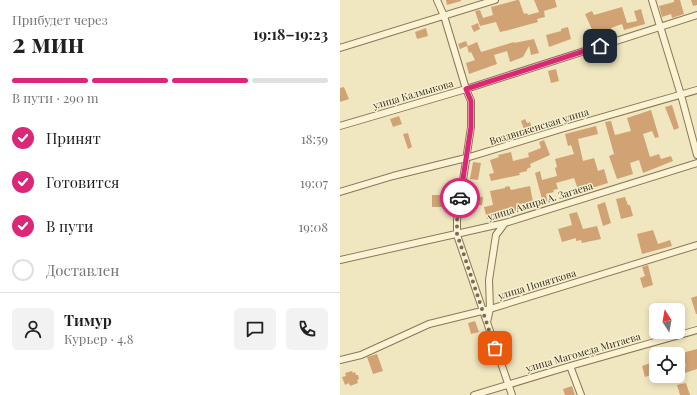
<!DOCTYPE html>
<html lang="ru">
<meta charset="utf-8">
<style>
:root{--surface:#fff;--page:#f2f2f2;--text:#202124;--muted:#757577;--line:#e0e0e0;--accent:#db2777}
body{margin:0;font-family:"Playfair Display",serif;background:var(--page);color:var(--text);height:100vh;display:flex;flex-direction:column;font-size:15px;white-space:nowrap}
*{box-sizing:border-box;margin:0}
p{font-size:13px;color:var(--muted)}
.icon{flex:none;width:22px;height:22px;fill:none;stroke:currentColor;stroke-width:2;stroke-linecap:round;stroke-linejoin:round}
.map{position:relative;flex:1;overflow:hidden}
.panel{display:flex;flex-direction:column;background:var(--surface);width:340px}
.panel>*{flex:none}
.needle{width:26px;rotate:349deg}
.buttons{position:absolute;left:309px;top:303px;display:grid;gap:8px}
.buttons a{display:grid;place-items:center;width:36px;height:36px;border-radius:6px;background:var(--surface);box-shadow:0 2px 6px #0003;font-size:20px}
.pin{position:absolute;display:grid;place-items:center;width:34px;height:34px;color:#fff;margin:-17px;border-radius:8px;box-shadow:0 2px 6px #0006}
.courier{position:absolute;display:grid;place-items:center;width:40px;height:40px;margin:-20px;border:3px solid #db2777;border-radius:50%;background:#fff;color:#222;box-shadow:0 1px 5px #0007}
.summary em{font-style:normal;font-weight:700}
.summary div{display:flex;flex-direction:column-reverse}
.summary{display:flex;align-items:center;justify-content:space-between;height:68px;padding:0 12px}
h1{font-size:26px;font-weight:700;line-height:30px}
.bar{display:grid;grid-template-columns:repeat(4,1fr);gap:6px 4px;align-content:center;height:48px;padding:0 12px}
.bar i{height:5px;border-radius:3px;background:var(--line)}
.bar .selected{background:var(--accent)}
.bar p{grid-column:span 4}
.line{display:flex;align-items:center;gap:10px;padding:0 12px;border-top:1px solid var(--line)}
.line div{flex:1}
.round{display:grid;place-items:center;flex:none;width:42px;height:42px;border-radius:6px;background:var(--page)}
ol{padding:0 12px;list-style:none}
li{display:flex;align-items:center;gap:12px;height:44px}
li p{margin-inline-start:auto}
li .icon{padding:4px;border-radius:50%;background:var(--accent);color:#fff;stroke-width:4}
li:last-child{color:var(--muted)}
li i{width:22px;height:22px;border:2px solid var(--line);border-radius:50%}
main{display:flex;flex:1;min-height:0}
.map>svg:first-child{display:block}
</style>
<main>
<section class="panel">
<div class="summary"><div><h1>2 мин</h1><p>Прибудет через</p></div><em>19:18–19:23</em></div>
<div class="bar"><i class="selected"></i><i class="selected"></i><i class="selected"></i><i></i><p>В пути · 290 m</p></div>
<ol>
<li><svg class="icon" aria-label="check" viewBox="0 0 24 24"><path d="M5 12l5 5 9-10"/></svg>Принят<p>18:59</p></li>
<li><svg class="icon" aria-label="check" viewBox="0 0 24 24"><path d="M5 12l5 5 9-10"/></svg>Готовится<p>19:07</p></li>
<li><svg class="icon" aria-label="check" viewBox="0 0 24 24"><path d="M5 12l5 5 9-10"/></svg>В пути<p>19:08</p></li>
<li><i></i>Доставлен</li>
</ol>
<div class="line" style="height:72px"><a class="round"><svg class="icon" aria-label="person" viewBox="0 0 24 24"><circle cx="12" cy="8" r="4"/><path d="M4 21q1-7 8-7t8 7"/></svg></a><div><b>Тимур</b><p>Курьер · 4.8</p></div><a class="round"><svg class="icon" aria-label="chat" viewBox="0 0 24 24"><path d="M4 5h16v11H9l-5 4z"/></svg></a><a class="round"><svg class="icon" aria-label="phone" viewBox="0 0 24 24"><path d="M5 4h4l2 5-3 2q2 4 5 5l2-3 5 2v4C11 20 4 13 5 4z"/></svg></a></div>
</section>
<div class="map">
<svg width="357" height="395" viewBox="0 0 357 395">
<rect width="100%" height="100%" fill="#f0e7c0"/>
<!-- building -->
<path fill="#d1a374" d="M106 0H121V1L107 5Z
M177 0H179L184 14 187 13 188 15 199 12 194 0H215L217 7 204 11 205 17 197 19 198 22 169 30 160 32 156 22 140 26 135 11 140 10 143 18 153 15 151 7Z
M334 0H340L344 14 332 18 331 14 322 17 319 6 334 2Z
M351 0H357V5L353 6Z
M282 7 287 23 297 21 294 11 301 9 305 24 284 30 282 24 271 28 272 33 255 36 245 14 252 11 254 15Z
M138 23 140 29 134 32 131 26Z
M228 27 231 39 209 47 206 35 221 31V29Z
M86 28 88 36 77 39 75 32Z
M194 39 199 53 191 55 189 46 183 57 170 62 167 51 154 55 157 64 129 74 126 63 135 60 131 52 129 53 127 46 120 49 118 44 126 41 128 46 137 42 141 52 174 42V43Z
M216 69 219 81 211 83 208 71Z
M4 87 9 99 0 102V88Z
M332 105 339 128 334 130 325 107Z
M311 110 319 137 315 138 312 131 303 134 310 157 319 154 321 159 331 156 333 161 303 173 299 160 290 163 293 174 277 179 269 156 274 154 265 122 271 121 275 135 291 131 287 118Z
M59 116 62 124 53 127 50 119Z
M185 119 187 123 190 122 194 133 186 135 181 121Z
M256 126 258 134 238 139 243 161 254 158 258 171 264 169 268 183 239 192 234 178 216 183 218 189 213 190 214 192 206 194 208 202 203 203 195 173 200 171 202 180 217 176 215 168 217 167 215 159 234 154 231 145 228 146 225 134Z
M68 133 72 147 68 149 63 134Z
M204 140 210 155 190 164 191 167 187 169V171L179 173 180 175 151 181 149 174 154 173 150 160 159 157 158 155 171 152 173 161 189 157 188 153 201 148 199 142Z
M133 162 141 163 138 180 130 179Z
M169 186 171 190 190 186 193 202 178 205 179 210 147 219 144 207 153 205 150 191 165 188V187Z
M92 195H103V207H92Z
M133 197H143L142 205H133Z
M285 197 288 205H290L293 216 281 219 276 199Z
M265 202 271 223 263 226 257 205Z
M237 212 243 229 257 226 261 239 242 243 241 240 236 241V238L222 242 218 229 232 225 229 214Z
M313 230 318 244 330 240 332 246 302 254 297 234Z
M308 265 313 285 303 288 300 278 305 276 302 267Z
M357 296V314H356L351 298Z
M135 321 139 332 131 334 128 323Z
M357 349V369L345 373 343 367 346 366 342 353Z
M37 354 43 371 33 374 27 357Z
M316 361V373L305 377 302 366Z
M12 371 13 373 15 372 16 375H18L19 379 17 380 18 383 10 386 9 383 5 385 2 377 6 376 5 373Z
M346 383 350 395H340L337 385Z
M232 386 235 395H225L223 389Z"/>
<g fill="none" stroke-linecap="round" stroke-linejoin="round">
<defs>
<path id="minor" d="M97 0 104 16 126 89 131 101V127L117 220V235L172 395
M312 0 341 95 357 155
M0 48 155 0
M0 126 126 89 357 15
M0 192 53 176 126 158 221 129 357 90
M0 260 165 223 357 163
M147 322 150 309 149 280 156 235 165 223
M0 360 21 355 89 324 150 309 357 245
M230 366 241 395
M134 395 230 366 357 330"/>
</defs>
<!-- minor casing -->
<use href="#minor" stroke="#8a7757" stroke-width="8"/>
<!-- minor -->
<use href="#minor" stroke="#fbf3d4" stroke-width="6"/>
</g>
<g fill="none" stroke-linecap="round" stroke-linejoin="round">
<!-- done -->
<path stroke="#796e55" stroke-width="4" stroke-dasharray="0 7.2" d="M120 198 117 220V234L155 348"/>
<!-- route -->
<path stroke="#db2777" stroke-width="5" d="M120 198 131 127V101L126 89 260 46"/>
</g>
<g text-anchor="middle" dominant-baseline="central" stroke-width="3" stroke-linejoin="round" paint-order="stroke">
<!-- street labels -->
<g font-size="10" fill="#392d1c" stroke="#f7f0d0">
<text transform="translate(73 94) rotate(-16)">улица Калмыкова</text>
<text transform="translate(199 126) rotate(-17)">Воздвиженская улица</text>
<text transform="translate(200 201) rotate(-17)">улица Амира А. Загаева</text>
<text transform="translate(197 284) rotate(-17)">улица Поняткова</text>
<text transform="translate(243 352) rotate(-16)">улица Магомеда Митаева</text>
</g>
</g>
</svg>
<div class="buttons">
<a><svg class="needle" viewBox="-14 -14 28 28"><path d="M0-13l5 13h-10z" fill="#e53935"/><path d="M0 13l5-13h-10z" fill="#757577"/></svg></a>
<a><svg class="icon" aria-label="locate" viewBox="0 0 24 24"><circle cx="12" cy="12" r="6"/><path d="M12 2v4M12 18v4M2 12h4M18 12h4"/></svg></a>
</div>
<div class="pin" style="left:155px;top:348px;background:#ea580c"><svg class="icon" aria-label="bag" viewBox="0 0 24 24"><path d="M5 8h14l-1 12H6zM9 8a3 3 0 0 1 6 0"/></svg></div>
<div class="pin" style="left:260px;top:46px;background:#1f2937"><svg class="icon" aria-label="home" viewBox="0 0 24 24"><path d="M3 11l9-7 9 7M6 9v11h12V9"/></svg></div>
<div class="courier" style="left:120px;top:198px"><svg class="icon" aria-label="car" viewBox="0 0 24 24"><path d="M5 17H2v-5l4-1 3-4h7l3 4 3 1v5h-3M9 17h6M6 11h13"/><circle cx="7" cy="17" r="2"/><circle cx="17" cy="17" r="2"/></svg></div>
</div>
</main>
